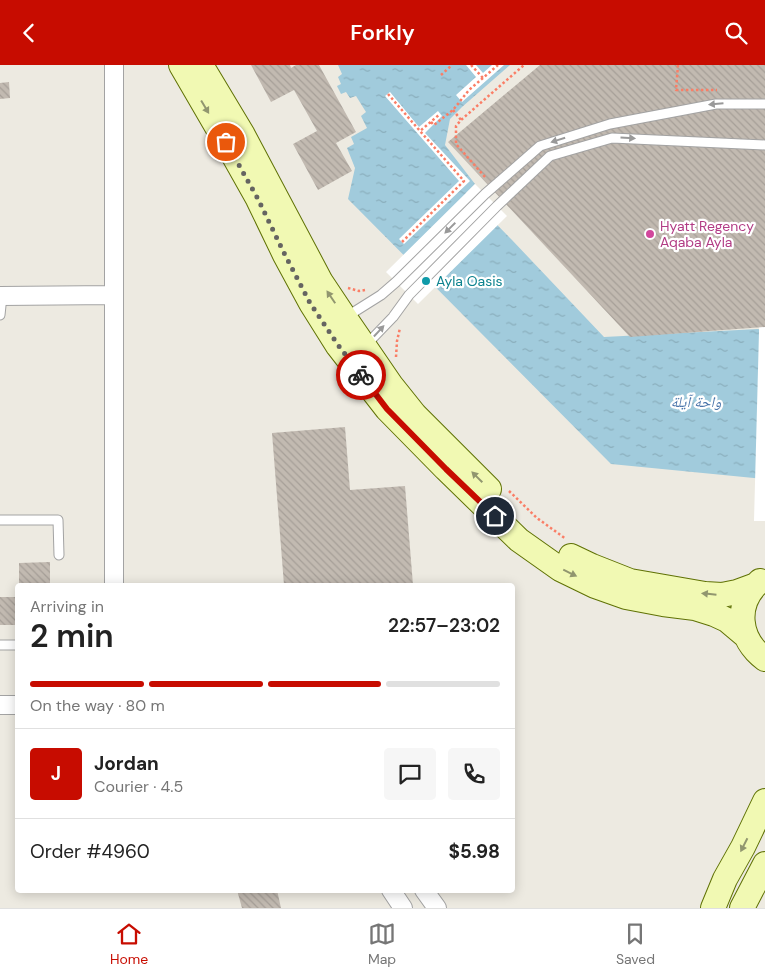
<!DOCTYPE html>
<meta charset="utf-8">
<style>
:root{--surface:#fff;--page:#f6f6f6;--text:#222;--muted:#767676;--line:#e0e0e0;--accent:#c70c00}
body{margin:0;font-family:"DM Sans","Noto Naskh Arabic",sans-serif;background:var(--page);color:var(--text);height:100vh;display:flex;flex-direction:column;font-size:19px;white-space:nowrap}
*{box-sizing:border-box;margin:0}
p{font-size:16px;color:var(--muted)}
.icon{flex:none;width:28px;height:28px;fill:none;stroke:currentColor;stroke-width:2;stroke-linecap:round;stroke-linejoin:round}
.map{position:relative;flex:1;overflow:hidden}
.side{position:absolute;left:15px;top:518px;width:500px;height:310px;display:flex;flex-direction:column;background:var(--surface);border-radius:5px;box-shadow:0 2px 12px #0003}
.side>*{flex:none}
.pin{position:absolute;display:grid;place-items:center;width:42px;height:42px;color:#fff;margin:-21px;border:2px solid #fff;border-radius:50%;box-shadow:0 1px 5px #0007}
.courier{position:absolute;display:grid;place-items:center;width:50px;height:50px;margin:-25px;border:4px solid #c70c00;border-radius:50%;background:#fff;color:#222;box-shadow:0 1px 6px #0007}
.overview em{font-style:normal;font-weight:600}
.overview div{display:flex;flex-direction:column-reverse}
.overview{display:flex;align-items:center;justify-content:space-between;height:85px;padding:0 15px}
h1{font-size:32px;font-weight:600;line-height:38px}
.bar{display:grid;grid-template-columns:repeat(4,1fr);gap:8px 5px;align-content:center;height:60px;padding:0 15px}
.bar i{height:6px;border-radius:4px;background:var(--line)}
.bar .on{background:var(--accent)}
.bar p{grid-column:span 4}
.line{display:flex;align-items:center;gap:12px;padding:0 15px;border-top:1px solid var(--line)}
.line div{flex:1}
.round{display:grid;place-items:center;flex:none;width:52px;height:52px;border-radius:5px;background:var(--page)}
header{display:flex;justify-content:space-between;align-items:center;height:65px;padding:0 15px;background:var(--accent);color:#fff;font-size:22px;font-weight:600}
.tabs{display:flex;justify-content:space-around;align-items:center;height:70px;border-top:1px solid var(--line);background:var(--surface);font-size:14px;color:var(--muted)}
.tabs a{display:grid;justify-items:center;gap:2px}
.tabs .on{color:var(--accent)}
.map>svg:first-child{display:block}
</style>
<header><svg class="icon" aria-label="back" viewBox="0 0 24 24"><path d="M15 5l-7 7 7 7"/></svg>Forkly<svg class="icon" aria-label="search" viewBox="0 0 24 24"><circle cx="10" cy="10" r="6"/><path d="M15 15l6 6"/></svg></header>
<div class="map">
<svg width="765" height="843" viewBox="0 0 765 843">
<defs>
<pattern id="water-ripples" width="26" height="14" patternUnits="userSpaceOnUse" patternTransform="scale(1.25)"><rect width="26" height="14" fill="#a1cbdc"/><path d="M2 4q2-2 4 0t4 0M15 11q2-2 4 0t4 0" fill="none" stroke="#8aaebc"/></pattern>
<pattern id="building-back-hatch" width="6" height="6" patternUnits="userSpaceOnUse" patternTransform="scale(1.25)"><rect width="6" height="6" fill="#c2bab1"/><path d="M-1 5l2 2M0 0l6 6M5-1l2 2" fill="none" stroke="#a69f98"/></pattern>
</defs>
<rect width="100%" height="100%" fill="#edeae1"/>
<!-- water -->
<path fill="url(#water-ripples)" d="M338 0H510L462 42 450 54 445 80 475 119 466 128 512 175 604 272 758 264 765 266V414L611 399 348 134 355 103 347 83 354 79 351 72 367 63 361 51 366 47 356 31 350 33 346 27 341 29 337 21 341 19 338 12 342 9Z"/>
<!-- pier -->
<path fill="#fff" d="M466 0H476L483 8 492 0H504L462 37 456 30 476 12Z
M390 27 419 62 438 46 442 51 425 68 470 116 404 179 399 174 459 116 385 31Z
M475 119 507 151 418 239 386 207Z
M760 229H765V456H754Z"/>
<!-- building -->
<path fill="url(#building-back-hatch)" d="M251 0H290L291 3 296 0H319L356 67 336 78 352 106 318 125 293 79 317 66 294 25 271 37Z
M540 0H765V262L630 272 448 77Z
M9 17 10 33 0 34V18Z
M345 362 350 425 405 421 413 520H284L272 368Z
M50 497V520H19V498Z
M0 532H18V560H0Z
M237 825H277L281 843H242Z"/>
<g fill="none" stroke-linecap="round" stroke-linejoin="round">
<defs>
<path id="lane" d="M0 250 2 231
M346 252 381 230 396 217 485 129 540 81 610 59 716 39H765
M366 280 393 252 409 230 497 141 550 91 612 73 765 80
M0 455H58L59 490
M0 580H18"/>
<path id="street" d="M0 231 114 230
M114 520V0
M0 640H18
M391 825 403 843
M424 825 437 843"/>
<path id="secondary" d="M181 0 235 93 258 134 285 190 311 238 338 281 387 344 446 404 519 475 560 504 595 521 626 532 663 539 695 543 714 549 727 555 746 571
M201 0 243 70 321 217 345 253 391 320 415 350 489 424
M571 491 592 501 630 516 705 529 722 530 737 527 756 520
M760 516C734 539 738 574 765 594
M713 843 725 814 743 782 765 736
M742 843 765 799"/>
</defs>
<!-- lane casing -->
<use href="#lane" stroke="#a3a3a3" stroke-width="11"/>
<!-- street casing -->
<use href="#street" stroke="#a3a3a3" stroke-width="20"/>
<!-- secondary casing -->
<use href="#secondary" stroke="#5f7104" stroke-width="26"/>
<!-- path -->
<path stroke="#fa7e66" stroke-width="2.5" stroke-dasharray="2.5 2.5" stroke-linecap="butt" d="M471 0 483 13
M678 0 676 25H717
M441 10 452 0
M388 29 420 66
M453 45 461 55
M431 57 434 60 453 45 469 25 498 0
M485 112 456 79V61L461 55 524 0
M402 177 464 116 420 66 440 49
M348 223 359 226 365 225
M396 292 397 276 400 263
M509 426 537 453 566 474"/>
<!-- lane -->
<use href="#lane" stroke="#fff" stroke-width="9"/>
<!-- street -->
<use href="#street" stroke="#fff" stroke-width="18"/>
<!-- secondary -->
<use href="#secondary" stroke="#f1f9b3" stroke-width="24"/>
</g>
<!-- one-way arrows -->
<defs><path id="oneway-solid" d="M-6-.8H1V-3.2L6.5 0L1 3.2V.8H-6Z" transform="scale(1.25)"/></defs>
<g fill="#999">
<use href="#oneway-solid" transform="translate(716 39) rotate(175)"/>
<use href="#oneway-solid" transform="translate(628 73) rotate(3)"/>
<use href="#oneway-solid" transform="translate(558 75) rotate(163)"/>
<use href="#oneway-solid" transform="translate(450 163) rotate(135)"/>
<use href="#oneway-solid" transform="translate(379 266) rotate(-47)"/>
</g>
<g fill="#91966f">
<use href="#oneway-solid" transform="translate(205 42) rotate(59)"/>
<use href="#oneway-solid" transform="translate(331 232) rotate(-124)"/>
<use href="#oneway-solid" transform="translate(477 412) rotate(-135)"/>
<use href="#oneway-solid" transform="translate(570 508) rotate(26)"/>
<use href="#oneway-solid" transform="translate(709 529) rotate(-174)"/>
<use href="#oneway-solid" transform="translate(744 780) rotate(117)"/>
</g>
<g fill="none" stroke-linecap="round" stroke-linejoin="round">
<!-- done -->
<path stroke="#656461" stroke-width="5" stroke-dasharray="0 9" d="M226 77 258 134 285 190 310 238 338 280 361 310"/>
<!-- route -->
<path stroke="#c70c00" stroke-width="6" d="M361 310 387 344 446 404 495 451"/>
</g>
<!-- markers -->
<circle fill="#d1479c" stroke="#fff" stroke-width="2" cx="650" cy="169" r="5"/>
<circle fill="#0f9aa8" stroke="#fff" stroke-width="2" cx="426" cy="216" r="5"/>
<g text-anchor="middle" dominant-baseline="central" stroke-width="4.5" stroke-linejoin="round" paint-order="stroke">
<!-- hotel labels -->
<g font-size="14" fill="#b23c85" stroke="#fff" text-anchor="start">
<text x="660" y="161">Hyatt Regency<tspan x="660" dy="16">Aqaba Ayla</tspan></text>
</g>
<!-- culture labels -->
<g font-size="14" fill="#0d838f" stroke="#fff" text-anchor="start">
<text x="436" y="216">Ayla Oasis</text>
</g>
<!-- water labels -->
<g font-size="15" font-style="italic" fill="#4974aa" stroke="#fff">
<text x="696" y="337">واحة آيلة</text>
</g>
</g>
</svg>
<div class="pin" style="left:226px;top:77px;background:#ea580c"><svg class="icon" aria-label="bag" viewBox="0 0 24 24"><path d="M5 8h14l-1 12H6zM9 8a3 3 0 0 1 6 0"/></svg></div>
<div class="pin" style="left:495px;top:451px;background:#1f2937"><svg class="icon" aria-label="home" viewBox="0 0 24 24"><path d="M3 11l9-7 9 7M6 9v11h12V9"/></svg></div>
<div class="courier" style="left:361px;top:310px"><svg class="icon" aria-label="bike" viewBox="0 0 24 24"><circle cx="6" cy="16" r="4"/><circle cx="18" cy="16" r="4"/><path d="M6 16l4-8h5l3 8M10 8l3 8H6M13 5h3"/></svg></div>
<section class="side">
<div class="overview"><div><h1>2 min</h1><p>Arriving in</p></div><em>22:57–23:02</em></div>
<div class="bar"><i class="on"></i><i class="on"></i><i class="on"></i><i></i><p>On the way · 80 m</p></div>
<div class="line" style="height:90px"><b class="round" style="background:var(--accent);color:#fff">J</b><div><b>Jordan</b><p>Courier · 4.5</p></div><a class="round"><svg class="icon" aria-label="chat" viewBox="0 0 24 24"><path d="M4 5h16v11H9l-5 4z"/></svg></a><a class="round"><svg class="icon" aria-label="phone" viewBox="0 0 24 24"><path d="M5 4h4l2 5-3 2q2 4 5 5l2-3 5 2v4C11 20 4 13 5 4z"/></svg></a></div>
<div class="line" style="height:65px"><div>Order #4960</div><b>$5.98</b></div>
</section>
</div>
<nav class="tabs">
<a class="on"><svg class="icon" aria-label="home" viewBox="0 0 24 24"><path d="M3 11l9-7 9 7M6 9v11h12V9"/></svg>Home</a>
<a><svg class="icon" aria-label="map" viewBox="0 0 24 24"><path d="M3 6l6-2 6 2 6-2v14l-6 2-6-2-6 2zM9 4v14M15 6v14"/></svg>Map</a>
<a><svg class="icon" aria-label="saved" viewBox="0 0 24 24"><path d="M7 4h10v16l-5-4-5 4z"/></svg>Saved</a>
</nav>
